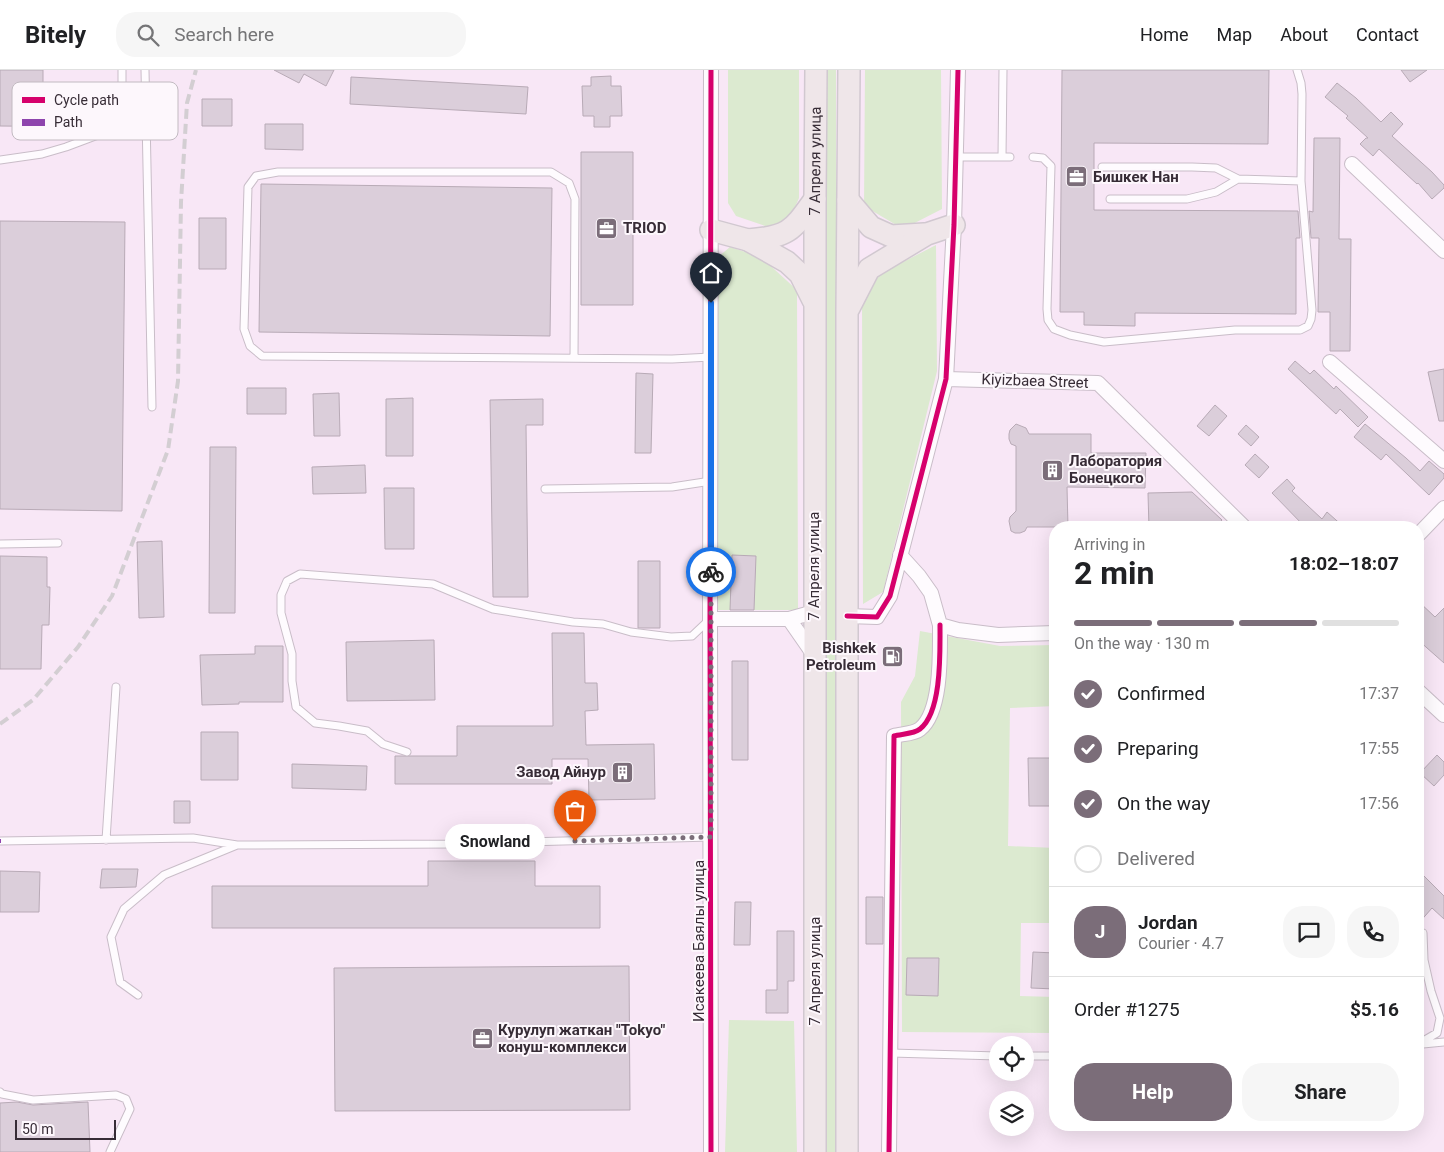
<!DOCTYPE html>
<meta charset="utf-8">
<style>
:root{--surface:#fff;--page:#f6f6f6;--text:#202124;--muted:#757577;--line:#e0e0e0;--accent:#7b6d79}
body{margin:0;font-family:Roboto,sans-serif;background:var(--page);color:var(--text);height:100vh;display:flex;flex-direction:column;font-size:19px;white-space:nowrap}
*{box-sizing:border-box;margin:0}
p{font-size:16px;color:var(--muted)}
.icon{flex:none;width:28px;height:28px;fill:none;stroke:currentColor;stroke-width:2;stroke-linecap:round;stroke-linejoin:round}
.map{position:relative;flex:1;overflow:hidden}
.side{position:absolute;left:1049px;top:451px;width:375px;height:610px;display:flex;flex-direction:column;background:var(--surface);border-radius:20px;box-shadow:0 5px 20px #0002}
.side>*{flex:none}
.fabs{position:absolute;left:989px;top:966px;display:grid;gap:10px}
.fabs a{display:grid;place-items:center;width:45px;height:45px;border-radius:50%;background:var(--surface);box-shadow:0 5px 20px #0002;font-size:25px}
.scale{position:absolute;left:15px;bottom:12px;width:101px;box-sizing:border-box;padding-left:5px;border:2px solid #372c36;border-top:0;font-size:14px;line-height:18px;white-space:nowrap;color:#372c36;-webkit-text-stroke:4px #fdf7fc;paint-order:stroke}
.pin{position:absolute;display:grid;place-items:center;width:42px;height:42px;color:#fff;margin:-51px -21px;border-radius:50% 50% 50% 0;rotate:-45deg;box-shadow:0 0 5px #0007}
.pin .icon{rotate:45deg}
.courier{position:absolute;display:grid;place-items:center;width:50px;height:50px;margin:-25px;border:4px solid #1a73e8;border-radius:50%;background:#fff;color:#222;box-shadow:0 1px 6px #0007}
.bubble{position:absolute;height:35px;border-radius:18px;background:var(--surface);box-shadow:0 5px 20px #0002;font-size:16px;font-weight:700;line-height:35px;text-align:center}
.head em{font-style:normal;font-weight:700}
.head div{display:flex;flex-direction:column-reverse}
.head{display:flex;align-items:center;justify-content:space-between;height:85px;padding:0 25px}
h1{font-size:32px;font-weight:700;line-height:38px}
.bar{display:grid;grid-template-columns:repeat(4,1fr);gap:8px 5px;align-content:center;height:60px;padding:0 25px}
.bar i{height:6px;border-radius:4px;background:var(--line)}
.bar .current{background:var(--accent)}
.bar p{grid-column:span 4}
.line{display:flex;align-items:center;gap:12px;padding:0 25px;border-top:1px solid var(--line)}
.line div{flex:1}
.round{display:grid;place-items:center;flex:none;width:52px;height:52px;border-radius:20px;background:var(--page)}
ol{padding:0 25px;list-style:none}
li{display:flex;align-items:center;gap:15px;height:55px}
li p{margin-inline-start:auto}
li .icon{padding:5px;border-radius:50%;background:var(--accent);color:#fff;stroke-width:4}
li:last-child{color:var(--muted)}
li i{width:28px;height:28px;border:2px solid var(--line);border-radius:50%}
.primary-button{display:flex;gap:10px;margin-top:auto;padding:10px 25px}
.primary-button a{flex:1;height:58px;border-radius:20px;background:var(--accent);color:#fff;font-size:20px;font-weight:700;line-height:58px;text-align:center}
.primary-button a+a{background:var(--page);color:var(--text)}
header{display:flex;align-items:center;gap:30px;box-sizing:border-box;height:70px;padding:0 25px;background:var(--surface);border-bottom:1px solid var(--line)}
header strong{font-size:24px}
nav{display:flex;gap:28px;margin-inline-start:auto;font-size:18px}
.search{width:350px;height:45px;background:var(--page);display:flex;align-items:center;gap:12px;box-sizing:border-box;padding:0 18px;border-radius:20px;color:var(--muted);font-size:19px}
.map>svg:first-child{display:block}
</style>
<header>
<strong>Bitely</strong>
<div class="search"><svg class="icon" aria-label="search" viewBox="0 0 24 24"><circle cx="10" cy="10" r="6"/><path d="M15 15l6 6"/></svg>Search here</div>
<nav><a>Home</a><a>Map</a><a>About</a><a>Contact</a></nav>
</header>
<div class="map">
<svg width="1444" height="1082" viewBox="0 0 1444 1082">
<rect width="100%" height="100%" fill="#f8e7f6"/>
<!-- green -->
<path fill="#dcead0" d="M728 0H799V128L790 149 771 158 736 146 728 133Z
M824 0H836V1082H825Z
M865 0H941L942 139 903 159 864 136Z
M936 175 937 301 883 522 863 534 862 232 870 209Z
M730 177 761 187 797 220 798 540H717L718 187Z
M920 561 1000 576 1055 575V636L1010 638 1008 776 1055 778V853H1021L1020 926 1055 927V963L902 962 901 632 915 606Z
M729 950 794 951 797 1082H725Z"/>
<!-- building -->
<path fill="#dbceda" stroke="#b8aab6" d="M0 0H43V19L104 20 103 57 0 56Z
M274 0H334L326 16 304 4 299 13Z
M1062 0H1269L1268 74 1094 73V140L1298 141 1300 168H1296V244L1135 243V256L1084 255V242H1060Z
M1401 0H1427L1410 12Z
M611 6V16H621L622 46H610V57H594V46H583L582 16H591V7Z
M351 7 528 17 526 44 350 34Z
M1337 13 1356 28 1381 52 1391 42 1403 54 1392 66 1432 102 1444 115V118L1432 129 1418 113 1417 114 1379 79 1373 86 1360 74 1366 68H1368L1346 48 1348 46 1325 27Z
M202 29H232V56H202Z
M265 54H303V80L265 79Z
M1314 68H1340L1339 169H1351L1350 281H1330V242H1318L1319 168H1311L1309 141 1313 142Z
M581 82H633V235H581Z
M261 114 552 118 550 266 259 262Z
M199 148H226V199H199Z
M0 151 125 152 122 441 0 439Z
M1295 291 1310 304 1314 300 1334 319 1336 316 1368 347 1358 357 1340 339 1336 344 1288 299Z
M1444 299V351H1439L1428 302Z
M636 303 653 304 651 383H635Z
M247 318H286V344H247Z
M339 323 340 366H314L313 324Z
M413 328V386H386V329Z
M543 329V355H526L528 527H493L490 330Z
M1215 335 1227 346 1209 366 1197 356Z
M1016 354 1026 358 1029 364H1091V383H1146L1145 418 1067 417 1068 457H1027L1025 461 1020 463H1015L1011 461 1009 451 1010 447 1016 441V376L1011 374 1009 369V364L1010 360Z
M1365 354 1406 388 1420 401 1429 391 1444 404V408L1429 425 1386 384 1381 390 1354 367Z
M1246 355 1259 367 1251 376 1238 364Z
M210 377H236L235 543H209Z
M1255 384 1269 397 1259 408 1245 395Z
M365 395 366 423 313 424 312 397Z
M1287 409 1295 418 1292 421 1322 449 1327 442 1345 458H1306L1272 423Z
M384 418H414V479H385Z
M1192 422 1222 450 1215 458H1149L1148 423Z
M162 471 164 547 139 548 137 472Z
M732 485 756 486 754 540H730Z
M0 486 47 487V517H50L49 555H42L41 599H0Z
M638 491H660V558H638Z
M1418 531 1435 547 1444 538V593L1418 570Z
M552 563H584L585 613H597L598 640 585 641 586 675 654 674 655 729 589 730 588 689H552V714H395V686H457V656H553Z
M434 570 435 630 347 631 346 572Z
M255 576H283V632H239V634L202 635 200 585 255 584Z
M732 591H748V690H732Z
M201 662H238V710H201Z
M1437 685 1444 692V705L1434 716 1420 703Z
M1028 688H1055V736H1029Z
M292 694 367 696 366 720 292 718Z
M174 731H190V753H174Z
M428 791H535V816H600V858H212V816H428Z
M102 799H138L136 817 100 818Z
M1418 800 1444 826V849L1432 838 1418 854Z
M0 801 40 802 39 842H0Z
M866 827H883V874H866Z
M735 832H751L750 875H734Z
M777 861H794V911H788V943H766V920H777Z
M1033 882 1055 883V919L1031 918Z
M907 888H939L938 926 906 925Z
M629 896 630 1040 335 1041 334 898Z
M17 1032 33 1035 88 1032 90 1082H0V1033Z"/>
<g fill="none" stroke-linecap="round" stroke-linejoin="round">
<defs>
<path id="lane" d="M145 0 152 337
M957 87H1002L1003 0
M1002 87H1010
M1033 87 1043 88 1051 96 1047 239 1048 250 1054 259 1070 265 1104 272 1235 260H1300L1308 256 1311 249 1312 240 1301 111 1302 24 1301 13 1297 0
M0 90 42 84 66 77 122 56V0
M1102 97H1192L1216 98 1238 109 1301 111
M1110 129H1187L1216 122 1238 109
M574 288 575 129 569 113 551 102H278L256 106 248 117 244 259 250 276 262 286 672 289 711 287
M545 419 672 417 711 411
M0 474 58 473
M407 682 383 674 367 661 339 656 315 653 296 637 292 611V584L281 543V525L287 511 300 504 433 514 493 539 573 552 603 554 631 562 671 567 692 566 710 549
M106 770 116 617
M0 771 193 768 237 775 458 774 711 767
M138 925 120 912 111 867 124 839 164 805 237 775
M1418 974 1437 963 1440 948 1431 921 1424 890 1423 863
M1423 974 1444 972
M891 983 998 986
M1025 986H1055
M0 1022 2 1024 33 1030 116 1025 126 1029 130 1039 110 1082"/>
<path id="street" d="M1352 94 1444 181
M1330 292 1444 391
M946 309 1098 313 1245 458
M1418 465 1444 438
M900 485 919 506 931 523 940 555 958 560 998 565 1055 563
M847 546 877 547 890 526 946 309 954 155 958 0
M710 549H789L814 542
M789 549 814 585
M1418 621 1444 645
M711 1082 710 549 711 0
M889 1082 894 666C901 664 914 664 920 659 942 642 940 582 940 555"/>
<g id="primary">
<path d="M848 130 871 157 891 166 924 164"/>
<path d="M711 160 748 170 787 192 800 204 813 230"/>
<path d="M748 170C789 167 792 161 815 129"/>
<path d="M849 238 869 199 927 164 954 155"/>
<path id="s1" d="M815 1082V129L816 0"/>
<path d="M847 1082V241L849 0"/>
</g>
</defs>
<!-- lane casing -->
<use href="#lane" stroke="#c9bdc8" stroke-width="9"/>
<!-- street casing -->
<use href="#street" stroke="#c9bdc8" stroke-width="16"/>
<!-- primary casing -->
<use href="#primary" stroke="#d1c8d0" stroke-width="24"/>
<!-- lane -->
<use href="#lane" stroke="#fefbfe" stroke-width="7"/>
<!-- street -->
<use href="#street" stroke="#fefbfe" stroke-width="14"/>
<!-- primary -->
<use href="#primary" stroke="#efe6e9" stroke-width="21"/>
<!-- rail -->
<path stroke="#d3ced2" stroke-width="4" stroke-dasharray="10 5" stroke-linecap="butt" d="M0 654 33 630 78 577 112 526 168 380 178 311 181 132 187 33 196 0"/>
<!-- quiet -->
<path stroke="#8e44ad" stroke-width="4" stroke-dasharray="8 4" stroke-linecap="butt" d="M0 771H1"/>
<defs>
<path id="cycleway" d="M847 546 877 547 890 526 946 309 954 155 958 0
M711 1082 710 549 711 0
M889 1082 894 666C901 664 914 664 920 659 942 642 940 582 940 555"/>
</defs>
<!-- cycleway casing -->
<use href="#cycleway" stroke="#fdf7fc" stroke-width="8"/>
<!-- cycleway -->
<use href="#cycleway" stroke="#d6006c" stroke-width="5"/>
</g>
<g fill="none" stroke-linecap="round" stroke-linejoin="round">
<!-- done -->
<path stroke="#7b6d79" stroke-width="5" stroke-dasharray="0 9" d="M575 771 711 767V502"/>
<!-- route -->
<path stroke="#1a73e8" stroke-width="6" d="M711 502V233"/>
</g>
<!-- icons -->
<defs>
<symbol id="office-square" viewBox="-11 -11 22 22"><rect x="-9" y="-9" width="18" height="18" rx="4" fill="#7b6d79" stroke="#fdf7fc"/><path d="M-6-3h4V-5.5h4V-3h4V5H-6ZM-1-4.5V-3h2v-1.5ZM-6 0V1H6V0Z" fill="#fff"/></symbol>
<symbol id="building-square" viewBox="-11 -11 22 22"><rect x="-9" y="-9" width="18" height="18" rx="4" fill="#7b6d79" stroke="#fdf7fc"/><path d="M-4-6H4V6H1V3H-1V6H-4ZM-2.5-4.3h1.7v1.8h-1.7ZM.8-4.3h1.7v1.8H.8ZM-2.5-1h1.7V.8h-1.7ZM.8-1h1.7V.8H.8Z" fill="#fff"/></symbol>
<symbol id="fuel-square" viewBox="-11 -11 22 22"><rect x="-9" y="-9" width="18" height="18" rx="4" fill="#7b6d79" stroke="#fdf7fc"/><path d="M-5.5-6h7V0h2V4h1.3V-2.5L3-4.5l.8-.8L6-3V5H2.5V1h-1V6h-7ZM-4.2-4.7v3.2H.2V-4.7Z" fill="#fff"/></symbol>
</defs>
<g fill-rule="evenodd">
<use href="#office-square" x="1064" y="94" width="25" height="25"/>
<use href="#office-square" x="594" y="146" width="25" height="25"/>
<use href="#building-square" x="1040" y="388" width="25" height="25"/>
<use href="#fuel-square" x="880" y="574" width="25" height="25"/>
<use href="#building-square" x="610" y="690" width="25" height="25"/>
<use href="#office-square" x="470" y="956" width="25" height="25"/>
</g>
<g text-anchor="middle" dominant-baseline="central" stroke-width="4" stroke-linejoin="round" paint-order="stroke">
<!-- street labels -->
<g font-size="15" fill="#372c36" stroke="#fdf7fc">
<text stroke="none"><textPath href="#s1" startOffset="991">7 Апреля улица</textPath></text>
<text transform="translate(1035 311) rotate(2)">Kiyizbaea Street</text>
<text transform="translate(814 496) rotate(-90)">7 Апреля улица</text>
<text transform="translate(699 871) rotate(-90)">Исакеева Баялы улица</text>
<text transform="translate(815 901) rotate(-90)">7 Апреля улица</text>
</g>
<!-- poi labels -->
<g font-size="15" font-weight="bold" fill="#372c36" stroke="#fdf7fc" text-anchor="start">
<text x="1093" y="107">Бишкек Нан</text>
<text x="623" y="158">TRIOD</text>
<text x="1069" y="391">Лаборатория<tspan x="1069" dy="17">Бонецкого</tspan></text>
<text x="876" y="578" text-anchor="end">Bishkek<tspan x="876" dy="17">Petroleum</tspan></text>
<text x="606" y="702" text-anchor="end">Завод Айнур</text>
<text x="498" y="960">Курулуп жаткан "Tokyo"<tspan x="498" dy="17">конуш-комплекси</tspan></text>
</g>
</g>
<!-- legend -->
<rect x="12" y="12" width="166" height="58" rx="8" fill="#fdf7fc" stroke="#c2bac1" stroke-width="1"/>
<rect x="22" y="27" width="23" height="6" fill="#d6006c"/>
<rect x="22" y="49" width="23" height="7" fill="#8e44ad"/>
<g font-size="14" fill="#372c36">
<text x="54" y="35">Cycle path</text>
<text x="54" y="57">Path</text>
</g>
</svg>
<div class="fabs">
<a><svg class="icon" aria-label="locate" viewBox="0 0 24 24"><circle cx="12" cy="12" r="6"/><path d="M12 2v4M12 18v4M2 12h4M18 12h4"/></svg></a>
<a><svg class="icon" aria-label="layers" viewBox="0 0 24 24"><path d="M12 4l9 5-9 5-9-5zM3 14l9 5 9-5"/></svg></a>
</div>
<div class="scale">50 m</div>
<div class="pin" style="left:575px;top:771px;background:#ea580c"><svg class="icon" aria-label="bag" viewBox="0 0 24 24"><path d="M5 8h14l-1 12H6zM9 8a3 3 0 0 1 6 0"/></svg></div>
<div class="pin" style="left:711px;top:233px;background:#1f2937"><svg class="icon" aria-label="home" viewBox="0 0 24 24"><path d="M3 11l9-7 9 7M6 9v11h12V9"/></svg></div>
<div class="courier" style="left:711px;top:502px"><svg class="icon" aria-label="bike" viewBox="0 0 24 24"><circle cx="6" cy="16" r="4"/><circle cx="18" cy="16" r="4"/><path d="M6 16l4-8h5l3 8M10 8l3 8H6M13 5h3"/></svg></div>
<div class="bubble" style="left:445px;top:754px;width:100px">Snowland</div>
<section class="side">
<div class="head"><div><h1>2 min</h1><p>Arriving in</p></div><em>18:02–18:07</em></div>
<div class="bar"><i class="current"></i><i class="current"></i><i class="current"></i><i></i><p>On the way · 130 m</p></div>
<ol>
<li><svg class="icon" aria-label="check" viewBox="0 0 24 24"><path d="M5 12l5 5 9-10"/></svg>Confirmed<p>17:37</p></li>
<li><svg class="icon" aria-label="check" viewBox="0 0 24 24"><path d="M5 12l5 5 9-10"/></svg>Preparing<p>17:55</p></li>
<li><svg class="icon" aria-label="check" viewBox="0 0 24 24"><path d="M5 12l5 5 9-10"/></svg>On the way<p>17:56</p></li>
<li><i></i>Delivered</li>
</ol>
<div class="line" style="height:90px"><b class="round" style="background:var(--accent);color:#fff">J</b><div><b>Jordan</b><p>Courier · 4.7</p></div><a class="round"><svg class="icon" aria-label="chat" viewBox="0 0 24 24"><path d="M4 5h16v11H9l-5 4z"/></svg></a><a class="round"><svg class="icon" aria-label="phone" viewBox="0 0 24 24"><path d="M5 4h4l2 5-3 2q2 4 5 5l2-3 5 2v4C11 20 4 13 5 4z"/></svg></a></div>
<div class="line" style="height:65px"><div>Order #1275</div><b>$5.16</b></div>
<div class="primary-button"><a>Help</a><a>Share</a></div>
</section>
</div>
